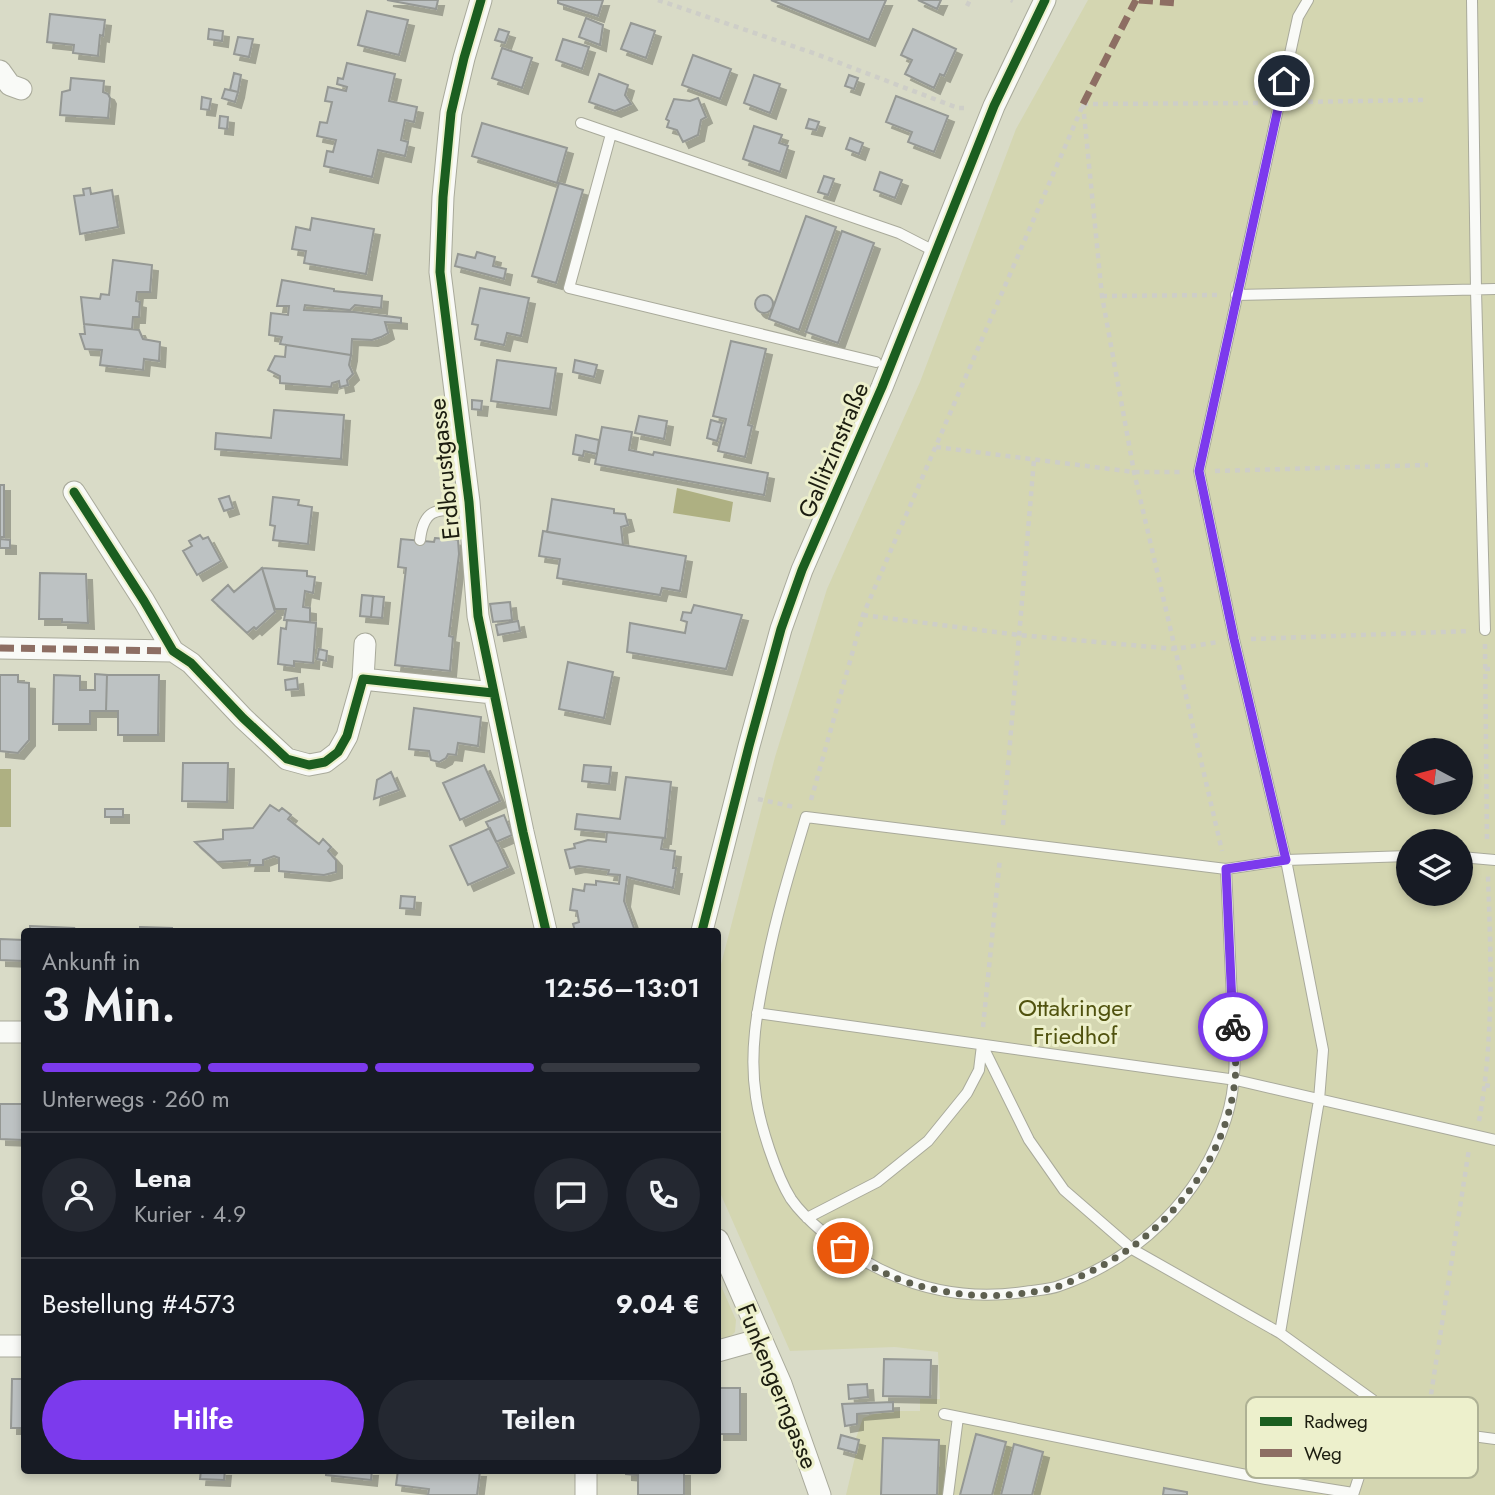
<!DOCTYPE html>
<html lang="de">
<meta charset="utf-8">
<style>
:root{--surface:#171b24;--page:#242831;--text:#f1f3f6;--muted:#9ea1a6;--line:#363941;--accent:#7c3aed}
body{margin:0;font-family:Jost,sans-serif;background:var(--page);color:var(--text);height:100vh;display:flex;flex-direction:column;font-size:26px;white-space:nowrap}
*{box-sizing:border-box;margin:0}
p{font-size:23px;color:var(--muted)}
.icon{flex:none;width:38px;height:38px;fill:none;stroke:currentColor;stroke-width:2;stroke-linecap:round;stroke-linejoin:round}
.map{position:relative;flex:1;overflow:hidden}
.sheet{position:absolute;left:21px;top:928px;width:700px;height:546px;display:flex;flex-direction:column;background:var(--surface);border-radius:7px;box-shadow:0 4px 10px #0003}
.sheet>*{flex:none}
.needle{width:46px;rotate:277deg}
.fabs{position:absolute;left:1396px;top:738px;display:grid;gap:14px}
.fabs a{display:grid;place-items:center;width:77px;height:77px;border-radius:50%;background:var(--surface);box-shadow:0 4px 10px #0003;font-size:35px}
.pin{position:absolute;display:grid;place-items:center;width:60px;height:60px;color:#fff;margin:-30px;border:4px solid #fff;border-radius:50%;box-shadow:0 2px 7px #0007}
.courier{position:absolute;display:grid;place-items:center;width:70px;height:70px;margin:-35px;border:5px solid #7c3aed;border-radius:50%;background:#fff;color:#222;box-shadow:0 2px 9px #0007}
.headline em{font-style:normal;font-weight:600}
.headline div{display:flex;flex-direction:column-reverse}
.headline{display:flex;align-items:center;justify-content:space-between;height:119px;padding:0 21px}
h1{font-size:46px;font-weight:600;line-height:52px}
.bar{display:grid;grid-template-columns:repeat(4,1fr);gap:10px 7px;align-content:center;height:84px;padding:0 21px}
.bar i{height:9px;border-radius:5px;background:var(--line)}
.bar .active{background:var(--accent)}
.bar p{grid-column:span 4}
.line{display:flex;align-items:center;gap:18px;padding:0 21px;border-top:2px solid var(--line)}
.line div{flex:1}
.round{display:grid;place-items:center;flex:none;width:74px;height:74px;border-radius:37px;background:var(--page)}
.cta{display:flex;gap:14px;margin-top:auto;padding:14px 21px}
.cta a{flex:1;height:80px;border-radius:42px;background:var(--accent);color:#fff;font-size:28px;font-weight:600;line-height:80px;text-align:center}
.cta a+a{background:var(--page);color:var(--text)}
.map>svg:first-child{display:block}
</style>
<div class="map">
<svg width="1495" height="1495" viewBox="0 0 1495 1495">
<defs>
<filter id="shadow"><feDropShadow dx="6" dy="6" stdDeviation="0" flood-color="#0004"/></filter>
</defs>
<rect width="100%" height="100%" fill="#d9dbc7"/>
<!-- green -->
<path fill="#d4d6b1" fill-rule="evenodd" d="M1088 0H1495V1495H846L859 1440 856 1438 863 1418C881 1410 900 1411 920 1411V1399H940L938 1352 895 1347 790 1351 718 1188 719 1167 718 1161V976L775 757 827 589 920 382 1016 129ZM1409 751H1461V803H1409ZM1409 842H1461V894H1409Z
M718 1279 736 1320 735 1332 731 1336 718 1341Z"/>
<!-- water -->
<path fill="#aeb082" d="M677 488 733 502 730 522 673 513Z
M0 769H11V827H0Z"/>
<!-- building -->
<path fill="#bdc2c3" stroke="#959894" stroke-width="2" filter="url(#shadow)" d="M387 0H438L436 9Z
M558 0H603L598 16 558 3Z
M771 0H886L869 40Z
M918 0H941L937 9Z
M367 11 408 20 399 55 358 45Z
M50 14 105 20 103 36 100 35 98 56 73 53 74 45 47 42Z
M586 18 603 25 600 45 579 37Z
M631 23 655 31 646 58 621 49Z
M209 29 223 31 222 41 208 39Z
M499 29 509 32 505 43 495 40Z
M913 29 956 49 944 76 940 74 934 88 905 74 912 60 901 55Z
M238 37 253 39 249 57 234 54Z
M563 39 589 47 582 69 556 60Z
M502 48 532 58 522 88 492 78Z
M693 55 731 69 720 99 682 85Z
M347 63 395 74 389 101 417 107 414 122 405 120 401 140 408 142 405 156 378 150 372 177 324 166 327 151 333 152 336 140 317 136 320 122 327 123 332 102 325 101 328 87 346 91 347 87 337 84 338 78 343 79Z
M234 73 241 75 238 92 230 90Z
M599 74 628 85 625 95 631 104 615 111 589 102Z
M754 75 780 84 770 113 744 103Z
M849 75 858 78 854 89 845 86Z
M71 78 104 81 103 92 108 94 110 98 108 118 60 115 62 92 70 90Z
M225 89 238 92 235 102 222 98Z
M896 96 948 116 934 152 908 142 912 132 886 122Z
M202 97 211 99 209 110 201 109Z
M698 98 706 117 701 120 698 135 683 142 677 130 667 127 669 121 666 119 674 99 690 101Z
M220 116 228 117 227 129 219 128Z
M809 119 819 122 816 130 806 128Z
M482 123 567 148 557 183 472 156Z
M754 126 782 135 779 143 788 146 780 172 743 159Z
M850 138 863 143 859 154 846 149Z
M880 172 902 180 895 198 874 190Z
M824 176 834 179 828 195 818 192Z
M559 183 583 190 556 283 532 276Z
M90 188 91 194 112 190 118 227 80 234 74 196 84 195 83 189Z
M806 216 836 227 799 330 769 319Z
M312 218 374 229 366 274 304 263 306 251 292 249 296 227 310 230Z
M842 231 874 243 838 343 806 332Z
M477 252 495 257 493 266 506 269 504 279 455 266 458 254 475 258Z
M113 260 152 265 150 292H137L136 301 140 302 139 317H133L132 329 84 324 81 297 100 299 101 294 109 295Z
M282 280 334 289V291L382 296 381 308 355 305 350 310 305 305 304 310 354 312 401 318V323L385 322 388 333 381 337 372 340 352 339 351 355 280 344 282 337 269 335 271 313 288 315 289 306H277Z
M480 288 529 298 521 336 507 333 504 345 475 339 478 325 472 324Z
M755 304a9 9 0 1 1 18 0a9 9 0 1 1-18 0Z
M84 324 139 330 143 339 160 342 159 361 144 359 143 370 100 365 102 350 85 349 80 334H85Z
M731 341 766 349 748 425 752 426 745 457 718 451 726 419 713 416Z
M286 345 351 355 349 365 353 374 347 380 348 385 340 387 339 381 332 383 331 387 280 383V376L268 370 275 356 285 357Z
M497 360 556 368 550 409 491 401Z
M575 360 597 365 594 377 573 372Z
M472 400 482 401 481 410 472 409Z
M274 410 344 415 341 459 215 449 216 433 271 438Z
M639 416 667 421 664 439 635 433Z
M711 420 722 423 717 441 707 438Z
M602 427 632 432 629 450 653 455 654 452 768 473 764 495 595 464Z
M576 435 599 440 597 454 584 451 583 456 573 454Z
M0 485H4V537H0Z
M229 496 233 508 224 511 219 499Z
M273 497 299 500 298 505 312 507 308 544 273 540 275 526 270 525Z
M552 499 614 509V513L625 514 628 525 621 527 623 545 547 532Z
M543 531 686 556 680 591 662 588 660 595 557 578 560 559 539 556Z
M200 535 203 539 208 537 221 561 197 575 183 551 192 546 189 541Z
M435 538 458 540 459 554 449 636 453 637 450 671 395 665 406 568 398 567 401 539 434 542Z
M0 539 10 540V548H0Z
M262 568 307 571V576L315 577 313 593 305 591 303 607 310 608V622L284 620 286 609H275Z
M262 568 275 612 256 629 254 627 247 633 212 600 228 585 234 592Z
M40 573 86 574 88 623 62 622V619H39Z
M362 595 373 596 371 617 360 616Z
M373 596 384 597 382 618 371 617Z
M510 602 512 620 493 622 490 604Z
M694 605 742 615 726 669 627 652 630 623 685 633 687 622 681 620 683 612 691 613Z
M287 620 316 623 313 663 294 661V666L278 664 281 628 286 629Z
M518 621 520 631 498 635 496 625Z
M319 649 327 651 326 661 317 659Z
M568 662 613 672 604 718 559 709Z
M95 674 107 675 106 711H90V724H53L54 675 80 676V690H95Z
M0 675H18V682L29 683V740L18 753 0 751Z
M107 675H159L158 735H118V711H106Z
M297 678 298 689 286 690 285 680Z
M414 708 481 717 478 746 458 743 456 755 448 754 446 758 439 762 431 760 429 751 409 749Z
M183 763H228L227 802 182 801Z
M484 765 500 801 460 820 443 783Z
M584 765 611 767 609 784 582 781Z
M391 772 399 790 374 799 377 780Z
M626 777 671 782 665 838 575 829 577 814 620 819Z
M270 805 279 811 282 808 291 815 288 819 319 844 323 839 331 847 328 851 336 860V872L324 875 279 871V858L274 856 263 860V865H249L250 860 217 862 195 842 223 839V830L253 828Z
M105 809H123V817H105Z
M504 815 512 835 496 842 486 822Z
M490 828 508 867 468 885 450 846Z
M607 832 663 838 661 849 675 851 673 868H676L673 888 627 877 624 901 635 931H575L573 924 579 922 577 911 570 910 573 889 584 891 585 884 596 885V881L619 884 620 875 608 874 609 870 579 866 570 868 565 850 575 848 574 844 588 840 606 842Z
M401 896 415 897 414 909 400 908Z
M30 926 74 928 73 931H30Z
M140 927 172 928V931H140Z
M0 939 24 940V961L0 960Z
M0 1104H24V1140L0 1139Z
M884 1359 931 1360 930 1397 883 1396Z
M12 1379H24V1428H11Z
M867 1384 868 1397 849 1399 848 1385Z
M718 1388H740V1434H718Z
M893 1402V1411L857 1414V1424L845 1426 842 1404Z
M976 1434 1006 1442 992 1495H960Z
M841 1435 859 1440 856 1453 838 1448Z
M883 1438 939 1440 937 1495H881Z
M1014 1444 1043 1452 1032 1495H1001Z
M201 1470H225L224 1480 200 1479Z
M326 1470H372L371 1480 326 1475Z
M398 1470 480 1471 477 1495H428L429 1489 396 1485Z
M626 1470H684V1495H638V1475L626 1474Z
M1164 1488 1187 1492V1495H1163Z"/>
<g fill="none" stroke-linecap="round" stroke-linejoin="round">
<defs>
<path id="service" d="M1472 0 1476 290 1485 630
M581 123 899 233 936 252
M611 134 569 288 876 362
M1236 295 1495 289
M420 540C424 505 440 510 470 510
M1461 857 1495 860
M1226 869C1228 913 1230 956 1232 1000 1234 1041 1239 1079 1226 1119 1201 1197 1138 1259 1059 1286 1048 1290 1036 1290 1024 1292 949 1303 882 1280 824 1233 812 1223 800 1212 791 1199 776 1175 760 1125 756 1097 749 1053 757 1010 766 967 776 916 791 867 806 817L1226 869 1286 860 1409 856
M757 1013 1236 1080 1495 1140
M982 1045 1029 1140 1064 1190 1132 1249 1280 1333 1373 1400 1391 1425
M807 1218 877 1182 928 1141 967 1093 979 1070 982 1045
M1280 1333 1319 1100 1323 1050 1286 860 1234 639 1199 471 1298 17 1308 0
M944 1414 1266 1479 1353 1493
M948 1495 958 1417
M1353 1495 1367 1452 1391 1425 1495 1439"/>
<path id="minor" d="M481 0 464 58 451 113 443 197 440 272 469 502 478 616 523 832 546 931
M0 71 10 85 21 89
M74 492 144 601 173 651 191 663 243 718 287 759 309 765 325 762 338 752 347 736 363 679 493 693
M0 648 173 651
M363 679 365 644
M702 931 749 746 781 629 802 570 882 387 994 106 1045 0
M0 1032H24
M718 1240 781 1384 820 1495
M0 1346H24
M718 1351 761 1339
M586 1470V1495"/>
</defs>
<!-- service casing -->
<use href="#service" stroke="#a9aa9b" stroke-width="12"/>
<!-- minor casing -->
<use href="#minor" stroke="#a9aa9b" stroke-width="23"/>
<!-- path -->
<path stroke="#cecec8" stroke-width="4.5" stroke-dasharray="5 5" stroke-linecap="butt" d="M658 0 816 54 958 108H964
M1011 0 1013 1
M967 6 970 0
M1298 102 1423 100
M1083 104 1102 296 1134 472 1222 851
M1083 104 1261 103
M1102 296 1220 295
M936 447 1134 472H1182
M1215 471 1428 465
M863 615 1019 635 1175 649 1218 642
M1251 639 1470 631
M1485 644 1487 842
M1485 669H1495
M758 799 794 807
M811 800 863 615 1083 105
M1003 825 1034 460
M983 1027 1000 858
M1485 1085 1495 1087
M1479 1121C1494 1040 1491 957 1488 875
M1428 1414 1469 1149"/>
<!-- service -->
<use href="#service" stroke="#f9faf7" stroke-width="10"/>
<!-- minor -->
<use href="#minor" stroke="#f9faf7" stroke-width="21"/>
<!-- quiet -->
<path stroke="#8d6e63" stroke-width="7" stroke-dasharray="14 7" stroke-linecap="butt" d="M1139 0 1176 3 1177 0
M1083 104 1136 0
M0 648 173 651"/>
<defs>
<path id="cycleway" d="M481 0 464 58 451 113 443 197 440 272 469 502 478 616 523 832 546 931
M74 492 144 601 173 651 191 663 243 718 287 759 309 765 325 762 338 752 347 736 363 679 493 693
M702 931 749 746 781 629 802 570 882 387 994 106 1045 0"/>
</defs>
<!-- cycleway casing -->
<use href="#cycleway" stroke="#edf0cc" stroke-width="13"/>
<!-- cycleway -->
<use href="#cycleway" stroke="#1b5e20" stroke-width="9"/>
</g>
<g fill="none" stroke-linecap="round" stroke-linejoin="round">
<!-- done -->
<path stroke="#5e6050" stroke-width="7" stroke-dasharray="0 12.6" d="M843 1248C858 1257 873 1268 889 1275 913 1286 946 1293 972 1295 998 1297 1031 1294 1056 1287 1065 1285 1073 1280 1081 1276 1159 1242 1225 1168 1235 1080 1237 1063 1234 1044 1233 1027"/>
<!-- route -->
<path stroke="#7c3aed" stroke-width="9" d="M1233 1027 1226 869 1286 860 1234 639 1199 471 1284 81"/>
</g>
<g text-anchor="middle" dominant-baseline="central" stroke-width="6" stroke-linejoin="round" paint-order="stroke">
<!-- street labels -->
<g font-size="24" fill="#1c1d10" stroke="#edf0cc">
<text transform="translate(833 450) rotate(-67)">Gallitzinstraße</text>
<text transform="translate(444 469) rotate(-96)">Erdbrustgasse</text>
<text transform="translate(778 1386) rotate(68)">Funkengerngasse</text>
</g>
<!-- park labels -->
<g font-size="24" fill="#50520e" stroke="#edf0cc">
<text x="1075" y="1007">Ottakringer<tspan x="1075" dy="28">Friedhof</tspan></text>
</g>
</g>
<!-- legend -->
<rect x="1246" y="1397" width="232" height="81" rx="10" fill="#edf0cc" stroke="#aeb194" stroke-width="2"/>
<rect x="1260" y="1417" width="32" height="9" fill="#1b5e20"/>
<rect x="1260" y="1449" width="32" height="8" fill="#8d6e63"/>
<g font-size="19" fill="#1c1d10">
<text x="1304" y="1428">Radweg</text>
<text x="1304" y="1460">Weg</text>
</g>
</svg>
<div class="fabs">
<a><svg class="needle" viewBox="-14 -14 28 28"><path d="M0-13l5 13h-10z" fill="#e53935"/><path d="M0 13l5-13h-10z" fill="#9ea1a6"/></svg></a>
<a><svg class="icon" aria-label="layers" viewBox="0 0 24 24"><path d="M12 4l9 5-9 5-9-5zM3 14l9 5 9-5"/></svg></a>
</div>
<div class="pin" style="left:843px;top:1248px;background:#ea580c"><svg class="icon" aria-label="bag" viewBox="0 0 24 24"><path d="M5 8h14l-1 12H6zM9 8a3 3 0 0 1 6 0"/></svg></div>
<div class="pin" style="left:1284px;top:81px;background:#1f2937"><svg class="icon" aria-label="home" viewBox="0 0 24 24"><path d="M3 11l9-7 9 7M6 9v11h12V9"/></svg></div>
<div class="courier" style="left:1233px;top:1027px"><svg class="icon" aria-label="bike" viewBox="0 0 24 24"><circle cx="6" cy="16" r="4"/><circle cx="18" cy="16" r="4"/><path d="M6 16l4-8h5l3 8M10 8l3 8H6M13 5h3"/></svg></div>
<section class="sheet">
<div class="headline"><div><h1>3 Min.</h1><p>Ankunft in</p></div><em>12:56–13:01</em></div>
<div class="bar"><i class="active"></i><i class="active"></i><i class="active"></i><i></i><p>Unterwegs · 260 m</p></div>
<div class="line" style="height:126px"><a class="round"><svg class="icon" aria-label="person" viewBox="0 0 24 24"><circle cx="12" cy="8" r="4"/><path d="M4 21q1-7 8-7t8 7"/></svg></a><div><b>Lena</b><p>Kurier · 4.9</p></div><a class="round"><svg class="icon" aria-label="chat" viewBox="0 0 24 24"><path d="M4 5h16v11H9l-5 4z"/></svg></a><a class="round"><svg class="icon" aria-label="phone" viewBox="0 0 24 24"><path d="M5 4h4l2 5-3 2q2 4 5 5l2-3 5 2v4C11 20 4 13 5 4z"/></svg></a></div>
<div class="line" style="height:91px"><div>Bestellung #4573</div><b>9.04 €</b></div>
<div class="cta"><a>Hilfe</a><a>Teilen</a></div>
</section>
</div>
